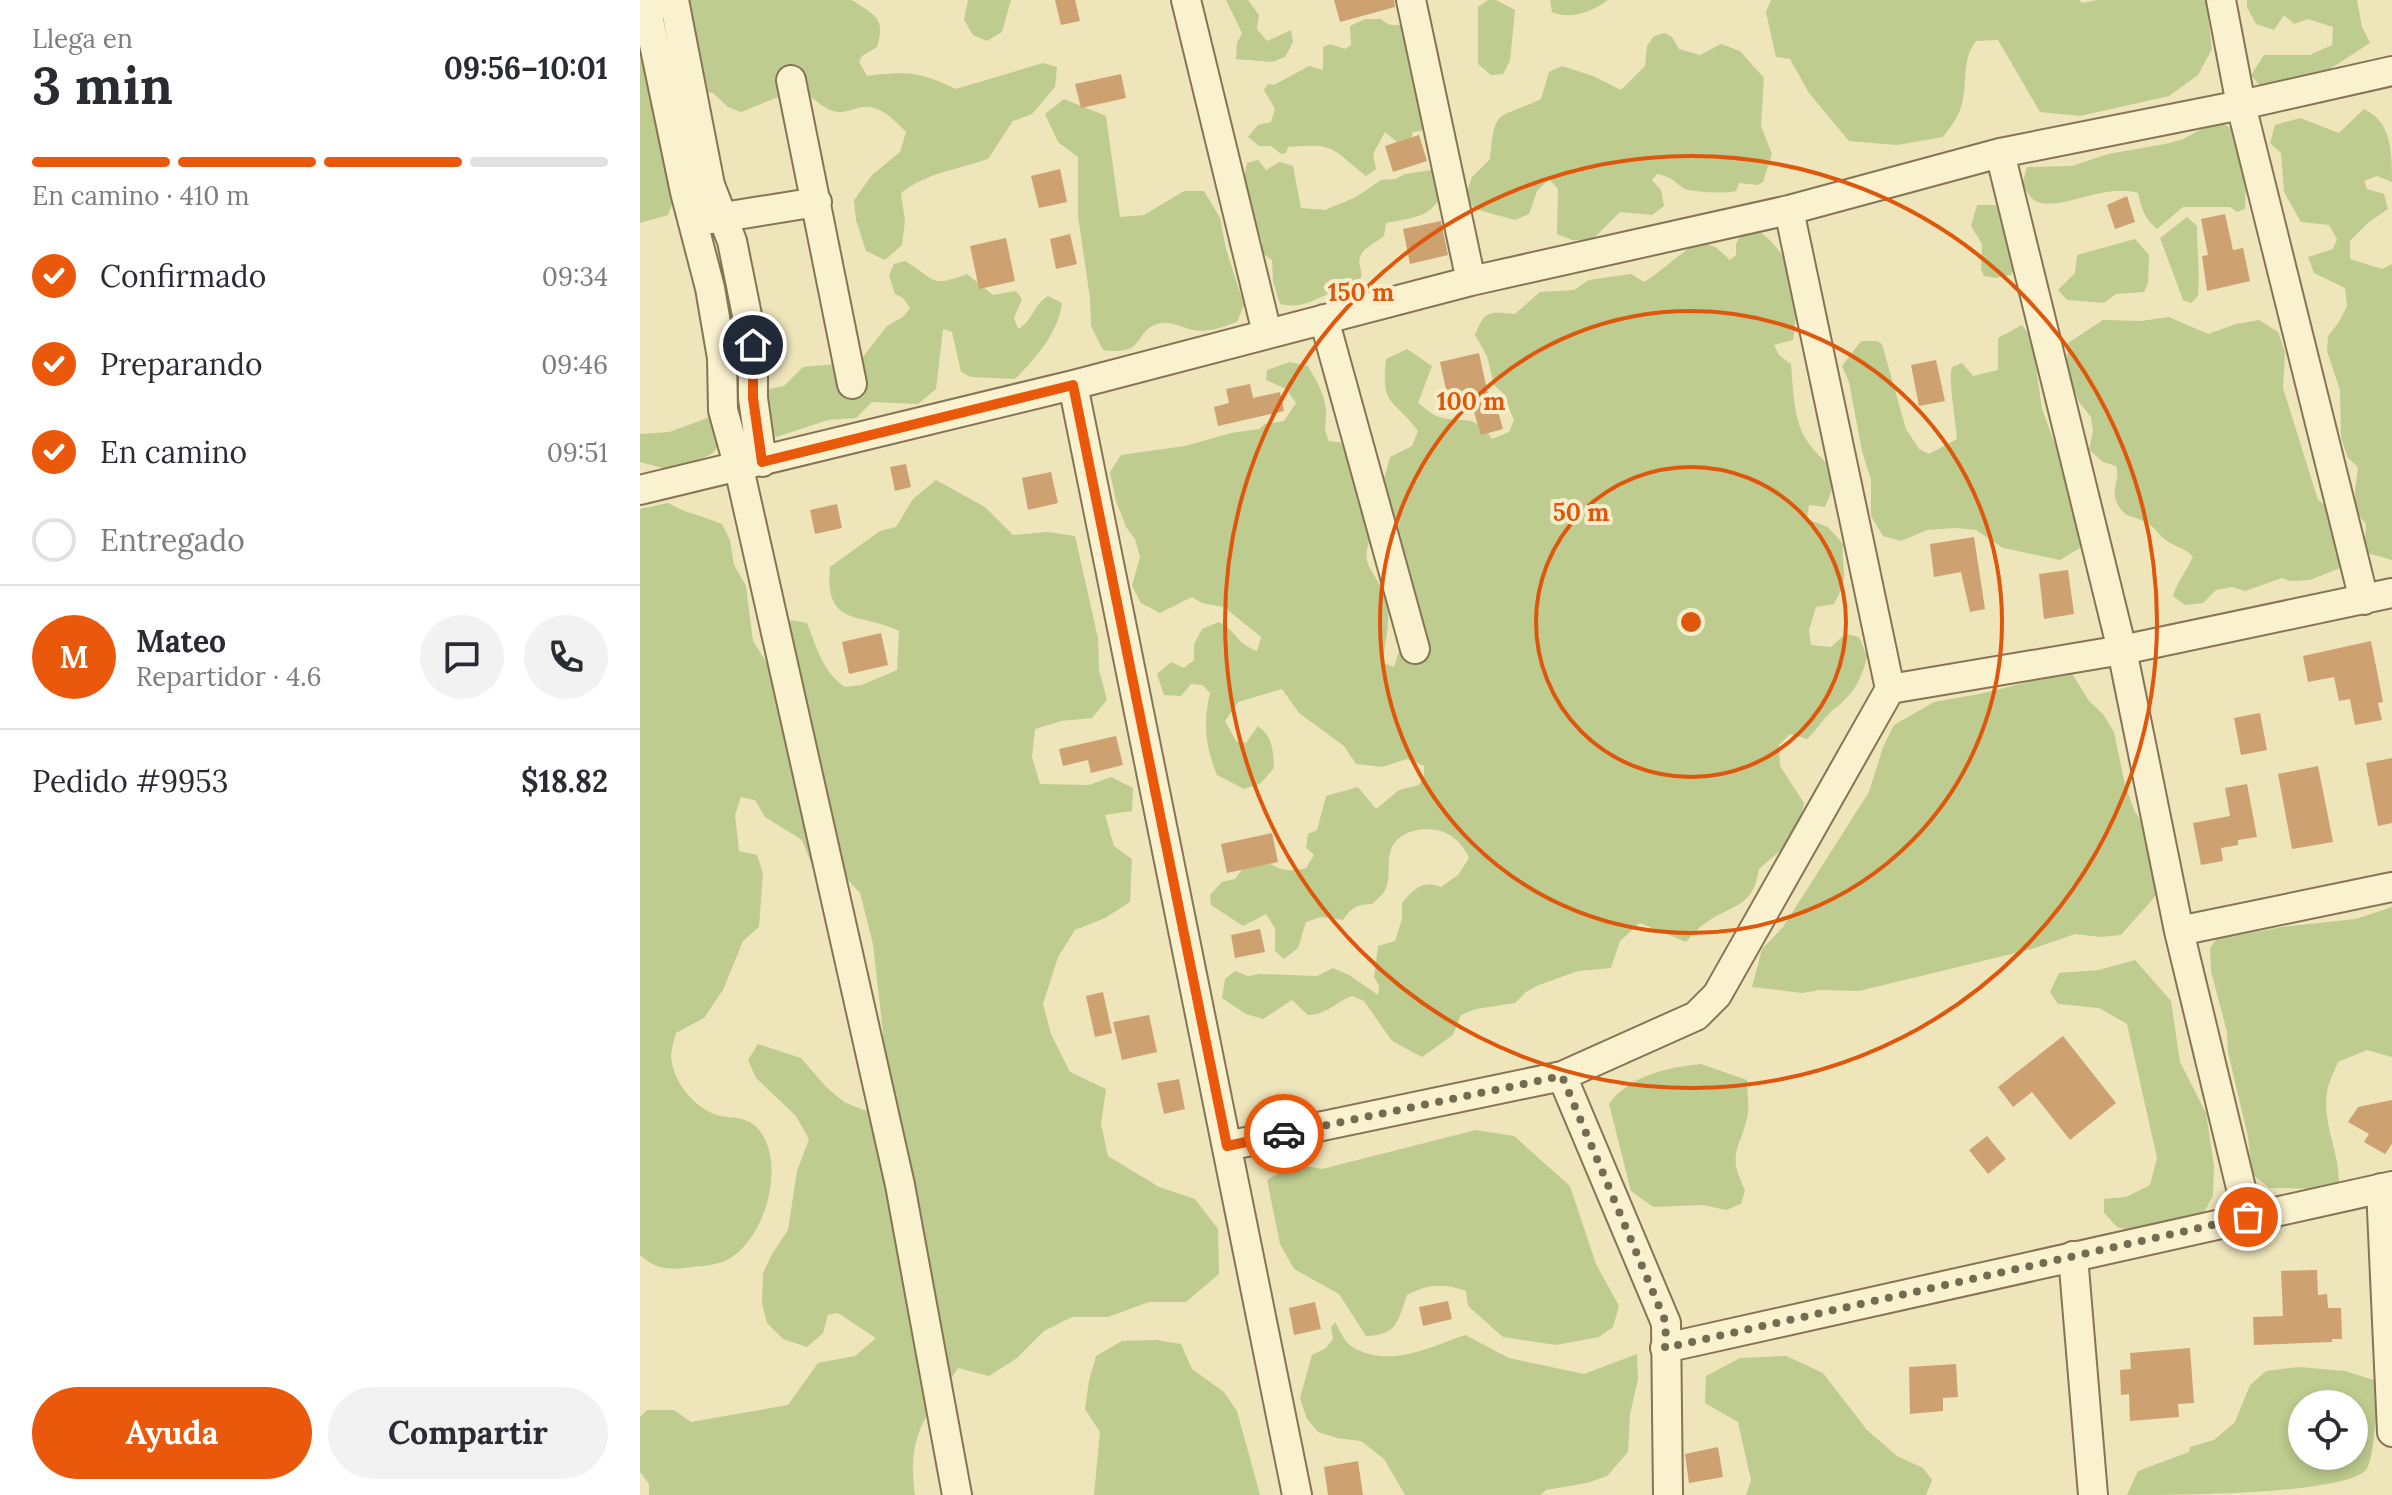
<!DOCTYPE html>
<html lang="es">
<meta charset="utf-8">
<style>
:root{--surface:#fff;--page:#f2f2f3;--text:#2b2b33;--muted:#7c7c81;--line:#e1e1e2;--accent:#ea580c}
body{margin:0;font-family:Lora,serif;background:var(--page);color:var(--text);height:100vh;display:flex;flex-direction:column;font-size:30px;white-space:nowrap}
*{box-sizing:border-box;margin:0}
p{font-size:26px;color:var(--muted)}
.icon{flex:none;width:44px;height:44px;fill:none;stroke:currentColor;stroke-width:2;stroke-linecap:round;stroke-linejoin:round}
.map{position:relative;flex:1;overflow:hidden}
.sheet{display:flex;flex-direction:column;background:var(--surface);width:640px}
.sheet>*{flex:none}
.fabs{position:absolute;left:1648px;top:1390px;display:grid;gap:16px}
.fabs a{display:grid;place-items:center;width:80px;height:80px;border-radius:50%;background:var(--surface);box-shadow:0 4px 12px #0003;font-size:40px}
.pin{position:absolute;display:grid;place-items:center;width:68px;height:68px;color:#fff;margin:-34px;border:4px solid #fff;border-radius:50%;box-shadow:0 2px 8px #0007}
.courier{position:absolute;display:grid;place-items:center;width:80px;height:80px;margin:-40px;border:6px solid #ea580c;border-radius:50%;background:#fff;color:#222;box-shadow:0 2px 10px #0007}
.overview em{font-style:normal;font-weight:700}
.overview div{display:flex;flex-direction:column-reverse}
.overview{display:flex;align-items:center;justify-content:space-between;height:136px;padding:0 32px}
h1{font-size:52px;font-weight:700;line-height:60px}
.bar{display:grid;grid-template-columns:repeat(4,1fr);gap:12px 8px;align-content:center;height:96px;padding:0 32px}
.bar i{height:10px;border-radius:6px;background:var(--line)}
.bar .selected{background:var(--accent)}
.bar p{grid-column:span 4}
.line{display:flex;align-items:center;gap:20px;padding:0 32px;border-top:2px solid var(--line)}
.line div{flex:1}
.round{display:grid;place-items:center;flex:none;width:84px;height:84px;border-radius:42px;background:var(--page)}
ol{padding:0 32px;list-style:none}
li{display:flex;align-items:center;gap:24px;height:88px}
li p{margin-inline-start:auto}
li .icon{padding:8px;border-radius:50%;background:var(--accent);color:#fff;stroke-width:4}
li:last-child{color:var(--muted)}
li i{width:44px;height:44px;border:4px solid var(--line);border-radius:50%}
.cta{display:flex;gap:16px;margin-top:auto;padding:16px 32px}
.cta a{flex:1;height:92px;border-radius:48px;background:var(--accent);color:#fff;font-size:32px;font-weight:700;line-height:92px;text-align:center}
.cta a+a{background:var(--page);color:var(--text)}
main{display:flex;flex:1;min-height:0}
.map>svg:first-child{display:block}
</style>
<main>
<section class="sheet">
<div class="overview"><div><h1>3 min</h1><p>Llega en</p></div><em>09:56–10:01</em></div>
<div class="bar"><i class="selected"></i><i class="selected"></i><i class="selected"></i><i></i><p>En camino · 410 m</p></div>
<ol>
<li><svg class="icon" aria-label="check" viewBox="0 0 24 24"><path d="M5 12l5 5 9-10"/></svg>Confirmado<p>09:34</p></li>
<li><svg class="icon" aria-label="check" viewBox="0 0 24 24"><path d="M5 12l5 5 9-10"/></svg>Preparando<p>09:46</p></li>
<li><svg class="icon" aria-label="check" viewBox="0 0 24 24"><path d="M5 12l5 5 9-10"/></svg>En camino<p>09:51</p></li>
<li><i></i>Entregado</li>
</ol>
<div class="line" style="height:144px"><b class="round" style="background:var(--accent);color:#fff">M</b><div><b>Mateo</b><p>Repartidor · 4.6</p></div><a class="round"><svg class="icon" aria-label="chat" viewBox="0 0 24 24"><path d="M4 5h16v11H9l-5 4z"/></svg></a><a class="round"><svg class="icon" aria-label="phone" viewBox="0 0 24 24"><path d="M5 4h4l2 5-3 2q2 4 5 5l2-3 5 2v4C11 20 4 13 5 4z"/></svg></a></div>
<div class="line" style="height:104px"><div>Pedido #9953</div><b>$18.82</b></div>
<div class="cta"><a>Ayuda</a><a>Compartir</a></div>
</section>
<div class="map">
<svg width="1752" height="1495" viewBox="0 0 1752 1495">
<rect width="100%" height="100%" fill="#efe5bb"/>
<!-- green -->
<path fill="#becc8f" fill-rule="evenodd" d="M0 0H212C235 16 246 17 237 47L222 56 219 62 227 76C267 71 280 72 316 89L403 63 417 67 415 87 392 114 373 121 348 159C319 169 286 173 261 193L265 221 262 245 245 260 226 251 216 220 214 200 232 175 260 152 266 132C255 121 241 105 223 107 215 108 205 113 197 112 183 110 172 95 158 89L101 112 88 107 73 93 54 91 39 188 28 215 0 223Z
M328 0H371L362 32 347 41 333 35 324 20Z
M586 0H608L619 15 617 29 627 41 651 30 653 42 645 57 632 62 596 59 597 43 602 33Z
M848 0H856L875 10 870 61 863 74 851 75 838 64V7Z
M910 0H968C952 12 930 20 912 12Z
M1131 0H1439L1442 3 1458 0H1566L1572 49 1558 75 1529 96 1440 116 1400 112 1358 40 1336 41C1319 62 1330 91 1318 115 1314 123 1308 130 1303 137L1257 145 1209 141 1169 93 1150 59 1136 57 1126 12Z
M1607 0H1717L1722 27 1730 43 1679 76 1625 92 1611 75 1624 55H1670L1692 45 1693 27 1668 19 1654 24 1644 15 1634 30 1616 24 1607 7Z
M725 19H741C749 27 756 26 767 23L786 130 773 132 770 144 762 146 745 132 733 154 736 169 726 176C691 148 695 143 648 147L646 153 641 154 631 146H619L608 137 618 125 631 122 635 109 624 90 628 84 634 85 669 66 683 70V47L690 44 705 49 711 45 710 26Z
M1025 33 1032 37 1039 49 1060 55 1081 44 1100 51 1124 78 1121 126 1132 154 1123 182 1117 185 1099 183 1096 191C1089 194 1053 192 1045 189 1033 182 1034 177 1017 174L1012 180 1021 190 1024 206 1012 215 980 212 952 240H932L917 234 918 189 909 179 897 191 889 214 875 220 835 209 825 197 832 177 850 159C855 105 858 120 901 99L909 72 922 66 953 76 981 90 1005 66 1007 46 1014 36Z
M424 99 466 116 480 217 504 215 544 191H564L580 218 586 249 604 305 597 322C582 327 569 333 553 330 543 328 532 321 522 323 491 328 510 357 463 350L451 326 450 298 438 216V157L418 142 405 114Z
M1724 109C1752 122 1752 153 1752 182L1737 176 1724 181 1727 189 1744 194 1748 209 1729 222 1710 241V259L1742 269 1752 264V560L1724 552 1726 524C1709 506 1716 489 1718 467L1708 458 1701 438 1700 390 1687 351 1688 336 1699 322 1707 306 1705 288 1674 273 1668 257 1693 249 1697 239 1689 225 1661 222 1644 192 1641 153 1630 143 1635 125 1660 118 1699 133Z
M1577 121 1595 130 1596 150 1606 176 1605 209 1597 212 1590 207H1543L1517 229C1505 219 1501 208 1498 193 1464 182 1416 214 1394 200 1390 197 1385 189 1382 185L1387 167 1432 166 1468 154 1525 144 1541 140Z
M618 160 626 170 640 162 653 166 661 208 685 210 716 197 741 180 755 179 765 174 798 169 805 186C794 218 776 217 746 223L744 236C738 241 726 247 722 253 712 268 735 274 706 294 677 290 672 311 640 304L633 281 632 260 622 253V242L603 183 607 163Z
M1337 205H1356L1362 226 1379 258 1371 275 1355 278 1344 276 1341 269 1342 244 1331 226Z
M1547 217 1557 226C1557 250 1560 273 1558 296L1551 303 1543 300 1520 238Z
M1119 231C1156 258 1160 297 1153 340L1134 345 1139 355 1151 364C1153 386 1153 411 1162 432 1178 466 1207 461 1185 507L1169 505 1167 519 1188 527 1203 544C1201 575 1211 574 1194 604L1176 607 1169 630 1171 645 1191 647 1205 634 1219 637 1227 656C1222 680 1212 696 1193 710 1184 718 1176 731 1167 739L1150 734 1139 745 1140 766 1164 803 1160 823 1143 848 1119 869C1113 909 1091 904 1064 924 1057 929 1051 936 1046 942L1000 923 980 941 971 968 938 971 899 985 886 992 875 1003 836 1009 821 1015 813 1035 782 1057 752 1041 724 1001 712 996C696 1002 686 1015 668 1015L652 1000 623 1019 606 1014 582 998 585 979 595 971 608 976 620 974 677 976 693 968 709 975 738 995 739 986 734 977 738 946 755 941 762 919V903C774 889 782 879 801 887L818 875 829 858C823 844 812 833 797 830 779 827 755 832 750 853 747 865 751 879 745 890 743 895 736 900 732 904 717 904 711 908 703 920L681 917 666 922 658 948 644 959 635 951V928L626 914 603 926 571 905 570 895 582 882 595 879 609 860C637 859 633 876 666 868L674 855 666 848 668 834 677 830 686 796 718 787 736 809 759 790 779 785 784 776V766L767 759 742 767 716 764 704 746 659 713 642 689 598 702 585 721 596 741 606 743 618 726C633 737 633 750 634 768L621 783 604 789 577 775C565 746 563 723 570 693L563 685 551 684 541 696 524 695 517 674 531 662 544 668 554 660V644L562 629 579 622C597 631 595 643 617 651L621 637 584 607 562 603 552 597 520 613 501 603 492 586 500 557 495 539 486 527 476 501 470 472 481 455 545 446 591 433 619 429 625 424 644 421 656 403 646 389 626 380 627 370 650 362 668 366C676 380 684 393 686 409 687 424 682 426 689 441L705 443 738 520C715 570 731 558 746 600 752 618 744 645 743 663L754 667 760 648 752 522 744 479 750 457 772 446 778 431C752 396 741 408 746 359L767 349 792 366 778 403C783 406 788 412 794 415 819 426 833 410 852 439L869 432 874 420 862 392 854 385 847 356 835 335C845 309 850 312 875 314L900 292 934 290 949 280 991 274 1004 282C1024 270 1040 252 1061 241L1077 248 1090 260 1096 255V244L1101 234Z
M1495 239 1509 255 1508 283 1504 292 1476 294 1464 303 1427 300 1418 290 1435 273 1437 255Z
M265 261C297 280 289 288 327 274L353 295 376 291 382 299 374 318 378 329C393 321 394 304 408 296L422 303C419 332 395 359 375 379L331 377 321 372 312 332 303 329 296 389 278 404 232 402 216 418 188 420 136 437 116 427 81 441 73 453 55 462 30 470 0 462V434L29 432 65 419 104 394 144 386 163 367 219 362 247 326 263 317 270 308 263 298 255 294 249 276 254 264Z
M1529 317 1568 334 1596 324 1619 320 1638 332 1645 352 1643 388 1678 500 1689 508 1702 552 1700 568 1670 580 1650 581 1642 578 1605 591 1592 587 1576 590 1563 603 1545 605 1533 596C1538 581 1546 571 1553 557 1544 546 1530 546 1521 536 1516 531 1514 527 1507 523 1495 515 1485 520 1477 503 1470 489 1481 480 1476 466L1463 462 1449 450 1453 431 1451 417 1439 402 1426 371 1428 343 1463 320 1501 321Z
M1382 325 1392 339 1402 409 1437 505 1440 548 1420 560 1363 548 1336 530 1315 528 1287 530 1261 541 1243 536 1231 516V480L1222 451 1209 382 1202 366 1221 341H1237L1242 344 1266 429 1279 449 1289 454 1317 439C1316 422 1308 379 1312 367L1322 363 1333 376 1358 370V338Z
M296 480 345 507 373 535 407 532 435 536 458 638 459 670 467 700 452 718 421 721 395 729 392 757 400 784 449 785 471 777 493 788 492 811 465 815 474 846 492 859 490 902 465 918 435 930 418 957 403 1004 411 1034 430 1072 466 1089 461 1124 468 1156 519 1187 555 1199 578 1229 579 1274 546 1302H509L468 1317H432L404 1331 377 1358 349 1376 318 1368C287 1415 266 1434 275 1495H9V1484L0 1472V1417L7 1410H34L51 1422 148 1405 178 1363 215 1356 236 1338 198 1313 188 1315 183 1333 167 1347 143 1339 127 1323 122 1303 123 1273 132 1254 148 1230 157 1171 169 1139 156 1116 116 1078 108 1060 118 1044 161 1058 186 1087 204 1102 226 1111 243 1032 233 944 220 893 206 878 172 865 162 840 125 817 115 800 101 797 95 815 99 851 117 855 123 873 119 927 103 941 83 990 64 1018 36 1033C34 1040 31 1050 31 1057 33 1081 53 1106 74 1114 90 1120 106 1114 119 1130 147 1164 125 1240 87 1260 77 1265 62 1266 51 1267 30 1270 16 1270 0 1255V509L28 503C47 514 63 516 82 524L90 540 94 565 106 586 113 641 134 674 151 620 167 623C177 648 182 671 205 687L222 685 257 670 259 631C220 612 184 628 190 567L240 531 256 527 273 499Z
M1431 672 1449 701 1463 714 1474 732 1485 785 1494 810 1506 829 1522 886C1510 905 1495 918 1481 935L1461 937 1435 934 1392 949 1219 991 1180 990 1162 993 1112 987 1122 949 1143 927 1229 792 1243 747 1254 725 1294 702 1339 694Z
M1752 907V1057L1727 1050 1698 1062C1694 1072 1688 1083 1687 1093 1682 1124 1700 1153 1699 1184L1685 1189 1630 1188 1612 1174 1608 1137 1588 1052 1587 1032 1571 971 1570 948 1576 939 1642 927 1716 919Z
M1495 960 1531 1001 1540 1062 1566 1113 1574 1166 1573 1196 1563 1214 1485 1229 1477 1227 1464 1213V1199L1486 1197 1510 1185 1517 1158 1487 1024 1459 1008 1418 1004 1410 992 1419 973 1459 970Z
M1061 1064 1107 1080C1107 1092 1110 1107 1107 1118 1099 1152 1087 1153 1105 1190L1101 1204 1086 1210 1063 1205 1013 1207 991 1191 969 1104C989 1076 1028 1067 1061 1064Z
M836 1130 874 1136 930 1186 956 1264 979 1306 973 1327 959 1337 916 1345 863 1337 828 1306 826 1291C803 1283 788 1284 767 1295 757 1322 758 1335 726 1336L699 1294 654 1269 640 1244 627 1180 656 1164 682 1169Z
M695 1322C700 1331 705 1343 714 1348 751 1368 790 1347 825 1335L869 1358 944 1374 997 1354 998 1379 990 1414 988 1452 967 1476 947 1483 906 1490 900 1495H765L744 1459 721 1441 697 1438 678 1432 667 1419 660 1398 672 1355 686 1348 693 1339 691 1327Z
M516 1340 541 1344 552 1369 584 1392 597 1411 620 1495H454L460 1432 445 1409 449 1381 456 1356 482 1341Z
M1146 1356 1183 1373 1227 1430 1257 1456 1283 1468 1292 1480 1286 1495H1106L1111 1480 1098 1422 1065 1403 1066 1376 1100 1358Z
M1659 1367 1705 1371 1737 1381C1737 1398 1735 1459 1726 1470 1702 1495 1531 1495 1487 1495L1498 1471 1549 1452 1550 1447 1574 1440 1595 1422 1610 1385 1626 1371ZM1662 1404H1714V1456H1662Z"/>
<!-- building -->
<path fill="#cea170" d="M415 0H435L440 21 421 25Z
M694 0H754L755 7 700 22Z
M481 74 486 98 441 108 435 84Z
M779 135 787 161 753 172 745 146Z
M420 169 427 202 399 208 391 176Z
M1487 196 1495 222 1475 229 1467 205Z
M1585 214 1593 250 1603 248 1610 281 1567 291 1562 256 1568 255 1561 219Z
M801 221 808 255 770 264 763 229Z
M430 234 437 264 416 269 410 239Z
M366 238 375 281 339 289 330 246Z
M839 353 850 403 855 401 863 429 841 435 830 399 809 403 800 362Z
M1296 360 1305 401 1279 406 1271 365Z
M610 384 613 398 640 392 644 411 578 426 574 407 589 403 586 389Z
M266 464 271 487 255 491 250 467Z
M411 472 418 503 388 510 382 478Z
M197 504 202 528 175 534 170 510Z
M1334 537 1345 609 1330 612 1321 572 1294 577 1290 544Z
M1428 570 1434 614 1404 619 1399 574Z
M241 633 248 665 209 674 202 642Z
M1731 641 1743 702 1738 703 1742 720 1715 725 1710 699 1699 701 1694 677 1668 682 1663 656Z
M1620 713 1627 750 1601 755 1594 718Z
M476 736 483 765 451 773 448 760 423 766 419 749Z
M1752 758V823L1738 826 1726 763Z
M1678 766 1693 842 1652 849 1638 774Z
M1607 784 1617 837 1598 840V845L1581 848 1583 861 1561 865 1553 823 1590 816 1585 788Z
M632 833 638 862 587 873 581 844Z
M620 929 625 952 595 958 591 935Z
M463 992 472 1033 455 1037 446 996Z
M509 1015 517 1052 482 1060 473 1022Z
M1423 1036 1476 1103 1430 1140 1392 1092 1373 1107 1358 1087Z
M539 1079 545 1109 524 1114 517 1083Z
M1752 1100V1144L1745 1154 1724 1142 1729 1134 1708 1122 1718 1107Z
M1347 1136 1366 1159 1348 1174 1329 1150Z
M1677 1270 1678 1295 1687 1294 1688 1308H1701L1702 1339H1692V1342L1614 1345 1613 1317 1643 1316 1641 1271Z
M808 1301 812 1319 783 1326 779 1307Z
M675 1302 681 1329 654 1335 649 1308Z
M1550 1348 1554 1403 1538 1404 1539 1417 1490 1421 1489 1394 1481 1395 1480 1370 1491 1369 1490 1353Z
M1316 1364 1318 1397 1303 1398V1411L1270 1414 1269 1367Z
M1078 1447 1083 1477 1049 1483 1045 1454Z
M718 1461 723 1495H688L684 1467Z"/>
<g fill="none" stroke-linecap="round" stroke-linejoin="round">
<defs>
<path id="minor" d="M9 0V20L45 192 70 288 82 358 83 410 99 468 260 1185 317 1495
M34 0 70 185 92 241 113 345V398L122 462
M546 0 627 333
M771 0 831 281
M1581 0 1601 105 1724 600
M151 80 212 384
M1360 153 1482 650 1539 931 1608 1217
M65 220 177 202
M684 319 775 649
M433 385 657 1495
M0 490 433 385 831 281 1149 210 1360 153 1601 105 1752 71
M1250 689 1482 650 1752 593
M1539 931 1752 887
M922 1076 1026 1323 1028 1495
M587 1146 922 1076 1056 1016 1077 995 1250 689 1149 210
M1741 1188 1752 1432
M1433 1256 1453 1495
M1025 1348 1752 1186"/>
</defs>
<!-- minor casing -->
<use href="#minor" stroke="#867455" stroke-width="32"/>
<!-- minor -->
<use href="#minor" stroke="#faf1ce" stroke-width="28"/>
</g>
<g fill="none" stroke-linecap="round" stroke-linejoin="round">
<!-- done -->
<path stroke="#756b52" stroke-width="8" stroke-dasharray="0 14.4" d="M644 1134 922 1076 1026 1323 1025 1348 1608 1217"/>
<!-- route -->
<path stroke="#ea580c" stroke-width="10" d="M113 345V398L122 462 433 385 587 1146 644 1134"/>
</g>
<!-- distance rings -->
<g fill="none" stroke="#df570d" stroke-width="4">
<circle cx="1051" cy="622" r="155"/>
<circle cx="1051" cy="622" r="311"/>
<circle cx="1051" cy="622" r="466"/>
</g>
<circle cx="1051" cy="622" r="12" fill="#df570d" stroke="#f6eecb" stroke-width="4"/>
<g font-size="24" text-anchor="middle" font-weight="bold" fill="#df570d" stroke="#f6eecb" stroke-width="8" stroke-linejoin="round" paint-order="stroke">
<text x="721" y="301">150 m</text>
<text x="831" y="410">100 m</text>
<text x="941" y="521">50 m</text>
</g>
</svg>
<div class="fabs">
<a><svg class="icon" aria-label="locate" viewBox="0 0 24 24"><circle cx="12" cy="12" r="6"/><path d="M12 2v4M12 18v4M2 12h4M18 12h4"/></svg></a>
</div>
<div class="pin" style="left:1608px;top:1217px;background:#ea580c"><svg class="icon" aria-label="bag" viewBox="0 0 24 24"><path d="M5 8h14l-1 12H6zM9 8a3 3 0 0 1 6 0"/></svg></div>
<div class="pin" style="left:113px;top:345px;background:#1f2937"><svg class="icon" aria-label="home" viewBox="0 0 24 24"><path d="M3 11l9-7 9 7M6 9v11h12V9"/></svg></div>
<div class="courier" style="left:644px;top:1134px"><svg class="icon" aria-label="car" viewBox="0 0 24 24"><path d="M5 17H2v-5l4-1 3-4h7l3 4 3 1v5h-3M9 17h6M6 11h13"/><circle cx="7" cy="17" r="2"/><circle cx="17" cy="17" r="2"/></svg></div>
</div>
</main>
